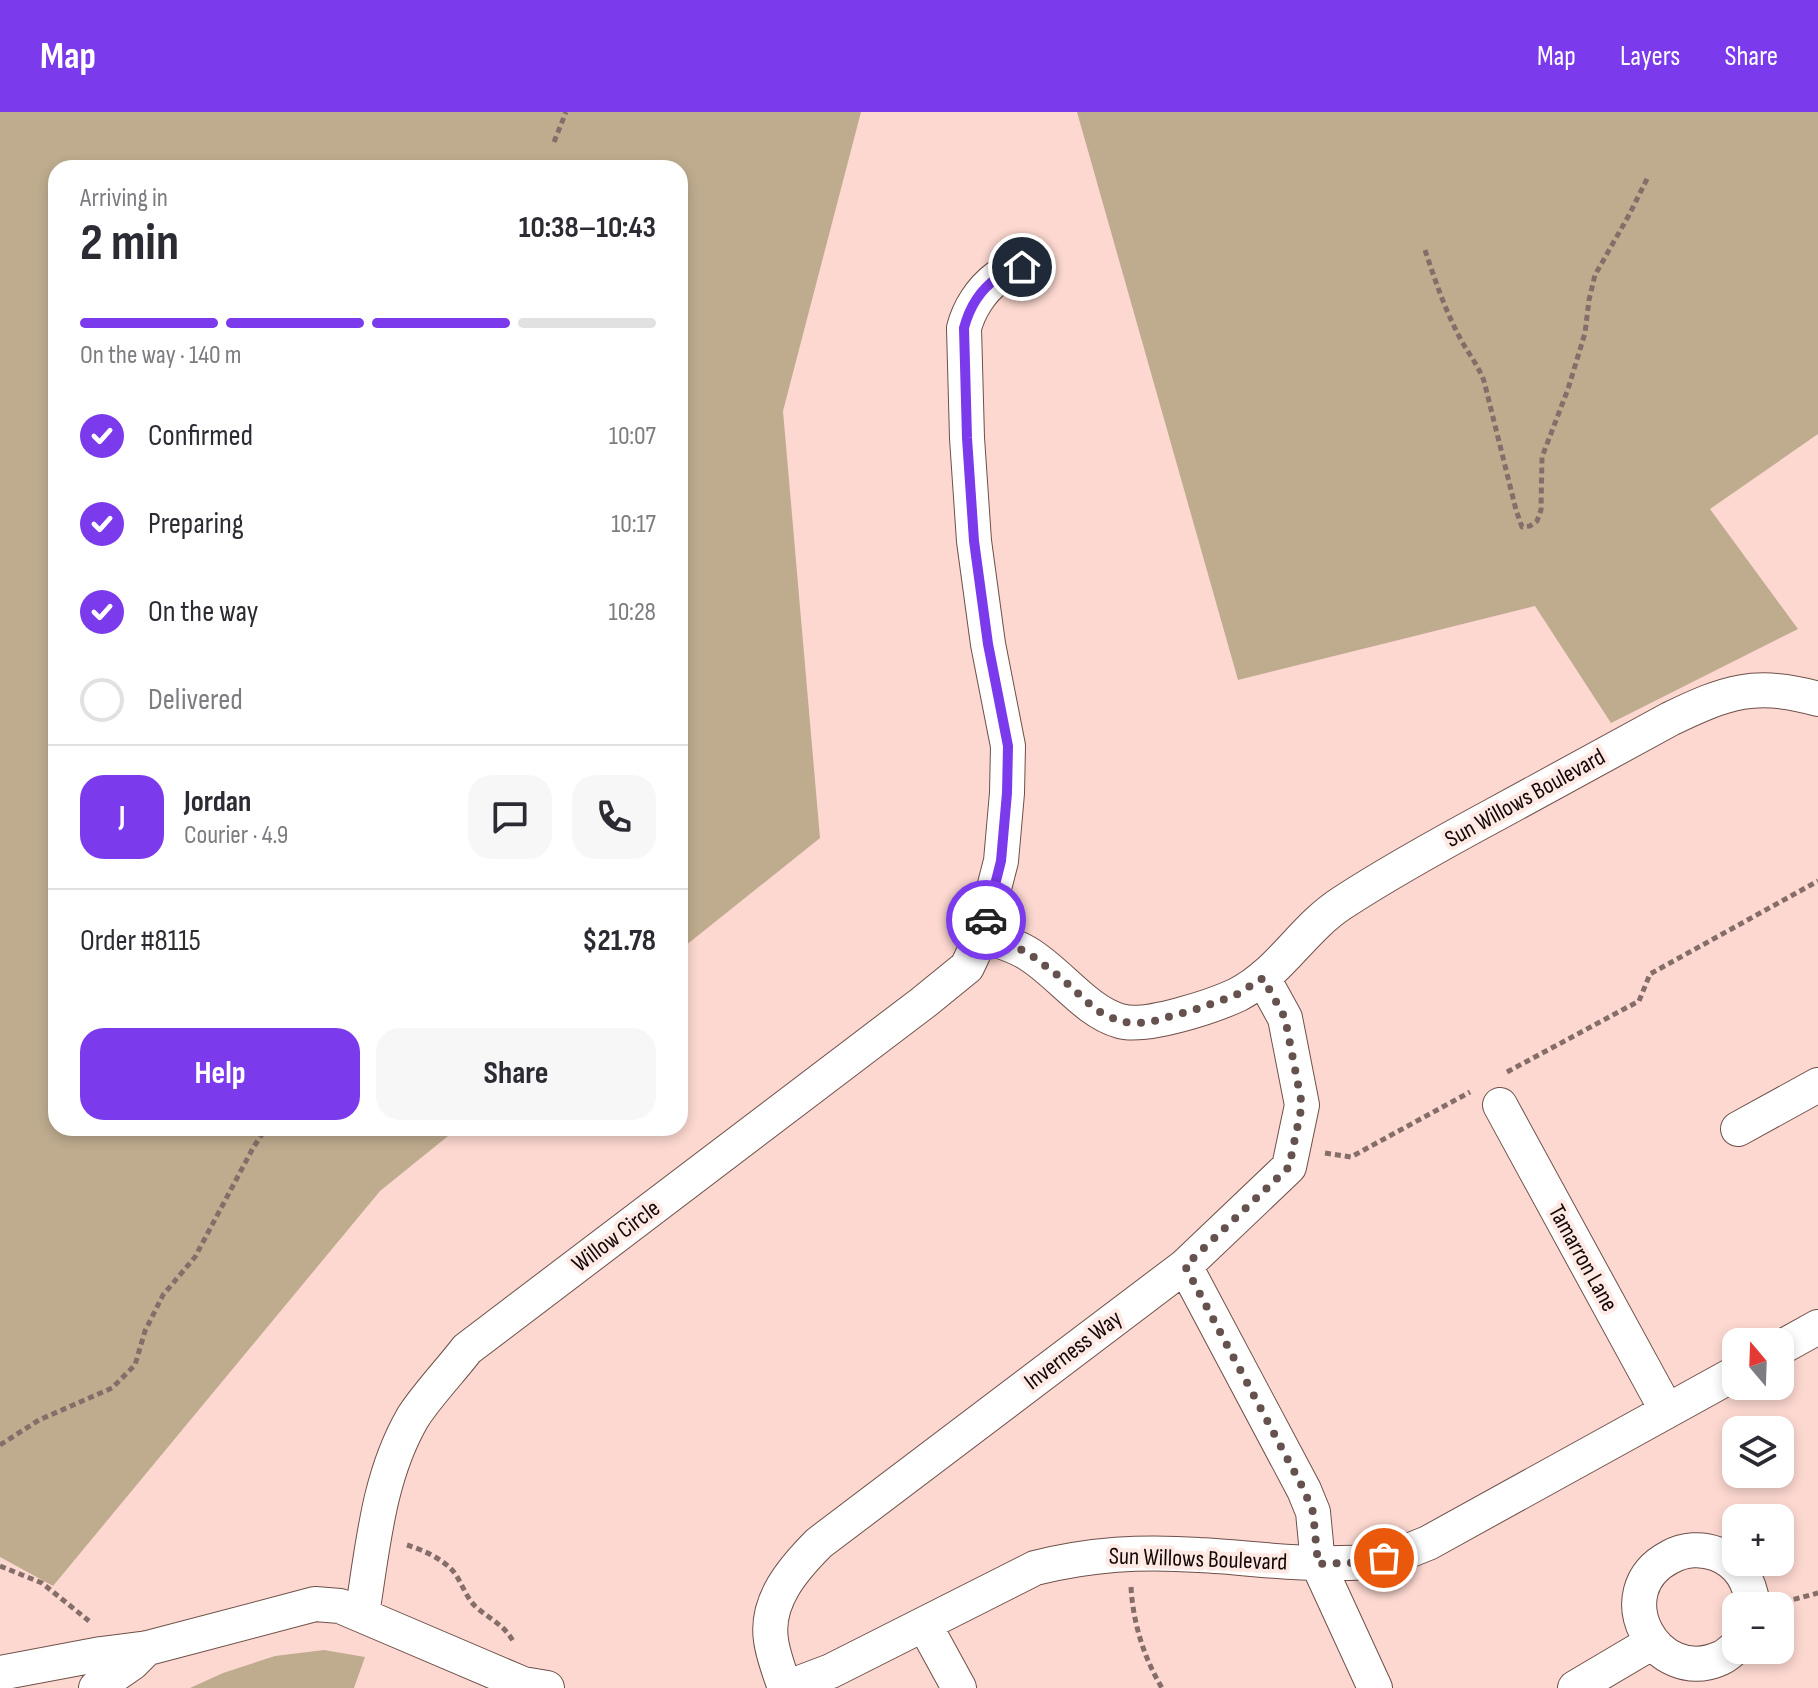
<!DOCTYPE html>
<meta charset="utf-8">
<style>
:root{--surface:#fff;--page:#f7f7f7;--text:#2b2b33;--muted:#7c7c81;--line:#e1e1e2;--accent:#7c3aed}
body{margin:0;font-family:"Sofia Sans Condensed",sans-serif;background:var(--page);color:var(--text);height:100vh;display:flex;flex-direction:column;font-size:30px;white-space:nowrap}
*{box-sizing:border-box;margin:0}
p{font-size:26px;color:var(--muted)}
.icon{flex:none;width:44px;height:44px;fill:none;stroke:currentColor;stroke-width:2;stroke-linecap:round;stroke-linejoin:round}
.map{position:relative;flex:1;overflow:hidden}
.drawer{position:absolute;left:48px;top:48px;width:640px;height:976px;display:flex;flex-direction:column;background:var(--surface);border-radius:24px;box-shadow:0 4px 12px #0003}
.drawer>*{flex:none}
.needle{width:52px;rotate:341deg}
.tools{position:absolute;left:1722px;top:1216px;display:grid;gap:16px}
.tools a{display:grid;place-items:center;width:72px;height:72px;border-radius:16px;background:var(--surface);box-shadow:0 4px 12px #0003;font-size:40px}
.pin{position:absolute;display:grid;place-items:center;width:68px;height:68px;color:#fff;margin:-34px;border:4px solid #fff;border-radius:50%;box-shadow:0 2px 8px #0007}
.courier{position:absolute;display:grid;place-items:center;width:80px;height:80px;margin:-40px;border:6px solid #7c3aed;border-radius:50%;background:#fff;color:#222;box-shadow:0 2px 10px #0007}
.overview em{font-style:normal;font-weight:700}
.overview div{display:flex;flex-direction:column-reverse}
.overview{display:flex;align-items:center;justify-content:space-between;height:136px;padding:0 32px}
h1{font-size:52px;font-weight:700;line-height:60px}
.bar{display:grid;grid-template-columns:repeat(4,1fr);gap:12px 8px;align-content:center;height:96px;padding:0 32px}
.bar i{height:10px;border-radius:6px;background:var(--line)}
.bar .active{background:var(--accent)}
.bar p{grid-column:span 4}
.line{display:flex;align-items:center;gap:20px;padding:0 32px;border-top:2px solid var(--line)}
.line div{flex:1}
.round{display:grid;place-items:center;flex:none;width:84px;height:84px;border-radius:24px;background:var(--page)}
ol{padding:0 32px;list-style:none}
li{display:flex;align-items:center;gap:24px;height:88px}
li p{margin-inline-start:auto}
li .icon{padding:8px;border-radius:50%;background:var(--accent);color:#fff;stroke-width:4}
li:last-child{color:var(--muted)}
li i{width:44px;height:44px;border:4px solid var(--line);border-radius:50%}
.cta{display:flex;gap:16px;margin-top:auto;padding:16px 32px}
.cta a{flex:1;height:92px;border-radius:24px;background:var(--accent);color:#fff;font-size:32px;font-weight:700;line-height:92px;text-align:center}
.cta a+a{background:var(--page);color:var(--text)}
header{display:flex;align-items:center;gap:48px;box-sizing:border-box;height:112px;padding:0 40px;background:var(--accent);color:#fff}
header strong{font-size:38px}
nav{display:flex;gap:44px;margin-inline-start:auto;font-size:28px}
.map>svg:first-child{display:block}
</style>
<header>
<strong>Map</strong>
<nav><a>Map</a><a>Layers</a><a>Share</a></nav>
</header>
<div class="map">
<svg width="1818" height="1576" viewBox="0 0 1818 1576">
<rect width="100%" height="100%" fill="#fcd8d0"/>
<!-- green -->
<path fill="#bfac8f" d="M0 0H861L783 299 820 726 680 838V56H56V1016H458L380 1079 53 1474 0 1445Z
M1077 0H1818V322L1710 397 1798 517 1611 611 1535 494 1238 568Z
M324 1538 365 1545 354 1576H190L223 1561 275 1544Z"/>
<g fill="none" stroke-linecap="round" stroke-linejoin="round">
<defs>
<path id="minor" d="M982 823C997 828 1014 833 1027 841 1059 860 1085 899 1120 909 1145 917 1213 894 1237 883 1280 861 1302 817 1342 791 1391 759 1442 731 1494 703 1553 671 1612 639 1670 607 1726 580 1756 569 1818 587
M1500 993 1667 1299
M1738 1017 1818 973
M1185 1154 1304 1378 1313 1400 1318 1452 1375 1576
M1780 1236 1818 1215
M362 1502C373 1435 378 1365 413 1305 427 1283 451 1258 467 1237L924 890 967 855 982 823 1001 749 1007 681 1008 634 988 532 974 429 967 326 964 216C969 197 981 178 997 166 1004 161 1014 158 1022 155
M924 1512 959 1576
M1736 1535C1731 1539 1726 1544 1721 1546 1655 1576 1604 1479 1670 1445 1684 1437 1702 1436 1717 1442 1740 1451 1750 1470 1753 1494
M0 1561 101 1542 148 1536 315 1492 340 1494 523 1572 547 1576
M96 1576 132 1551 147 1536
M785 1576C780 1561 773 1544 771 1528 765 1489 794 1456 819 1431L1185 1154 1289 1055 1302 993 1285 906 1263 866
M786 1576 831 1559 1035 1456C1091 1442 1141 1439 1199 1443 1246 1445 1292 1453 1339 1451 1349 1451 1360 1451 1370 1450 1390 1446 1409 1439 1428 1431L1736 1261
M1575 1576 1651 1531"/>
</defs>
<!-- minor casing -->
<use href="#minor" stroke="#6e5049" stroke-width="36"/>
<!-- path -->
<path stroke="#856e69" stroke-width="5" stroke-dasharray="6 4" stroke-linecap="butt" d="M554 30 566 0
M1425 138C1435 168 1445 198 1460 226 1468 241 1478 253 1484 269L1516 398 1522 415 1530 414 1537 409 1541 398 1542 345 1568 277 1585 221 1589 188 1595 163 1629 103 1648 65
M1507 960 1639 889 1650 862 1818 769
M1325 1041 1351 1045 1470 980
M0 1333 39 1308 112 1276 135 1253 145 1219 163 1183 195 1145 253 1036 266 1016
M407 1433C423 1438 446 1448 456 1463 463 1474 467 1487 477 1496 491 1508 505 1513 514 1531
M0 1454 42 1471 89 1509
M1131 1475C1133 1511 1144 1546 1162 1576
M1784 1490 1818 1481"/>
<!-- minor -->
<use href="#minor" stroke="#fff" stroke-width="34"/>
</g>
<g fill="none" stroke-linecap="round" stroke-linejoin="round">
<!-- done -->
<path stroke="#65514d" stroke-width="8" stroke-dasharray="0 14.4" d="M986 808 982 823 1027 840 1060 865 1096 898 1121 910 1147 911 1197 897 1236 883 1263 866 1285 906 1302 993 1289 1055 1185 1154 1304 1378 1313 1400 1318 1452 1367 1450 1384 1446"/>
<!-- route -->
<path stroke="#7c3aed" stroke-width="10" d="M986 808 1001 749 1007 681 1008 634 988 532 974 429 967 326 964 216C969 197 980 178 997 166 1004 161 1014 158 1022 155"/>
</g>
<g text-anchor="middle" dominant-baseline="central" stroke-width="8" stroke-linejoin="round" paint-order="stroke">
<!-- street labels -->
<g font-size="24" fill="#130806" stroke="#ffe9e4">
<text transform="translate(1525 686) rotate(-29)">Sun Willows Boulevard</text>
<text transform="translate(616 1124) rotate(-37)">Willow Circle</text>
<text transform="translate(1583 1146) rotate(61)">Tamarron Lane</text>
<text transform="translate(1073 1238) rotate(-37)">Inverness Way</text>
<text transform="translate(1198 1447) rotate(2)">Sun Willows Boulevard</text>
</g>
</g>
</svg>
<div class="tools">
<a><svg class="needle" viewBox="-14 -14 28 28"><path d="M0-13l5 13h-10z" fill="#e53935"/><path d="M0 13l5-13h-10z" fill="#7c7c81"/></svg></a>
<a><svg class="icon" aria-label="layers" viewBox="0 0 24 24"><path d="M12 4l9 5-9 5-9-5zM3 14l9 5 9-5"/></svg></a>
<a>+</a>
<a>−</a>
</div>
<div class="pin" style="left:1384px;top:1446px;background:#ea580c"><svg class="icon" aria-label="bag" viewBox="0 0 24 24"><path d="M5 8h14l-1 12H6zM9 8a3 3 0 0 1 6 0"/></svg></div>
<div class="pin" style="left:1022px;top:155px;background:#1f2937"><svg class="icon" aria-label="home" viewBox="0 0 24 24"><path d="M3 11l9-7 9 7M6 9v11h12V9"/></svg></div>
<div class="courier" style="left:986px;top:808px"><svg class="icon" aria-label="car" viewBox="0 0 24 24"><path d="M5 17H2v-5l4-1 3-4h7l3 4 3 1v5h-3M9 17h6M6 11h13"/><circle cx="7" cy="17" r="2"/><circle cx="17" cy="17" r="2"/></svg></div>
<section class="drawer">
<div class="overview"><div><h1>2 min</h1><p>Arriving in</p></div><em>10:38–10:43</em></div>
<div class="bar"><i class="active"></i><i class="active"></i><i class="active"></i><i></i><p>On the way · 140 m</p></div>
<ol>
<li><svg class="icon" aria-label="check" viewBox="0 0 24 24"><path d="M5 12l5 5 9-10"/></svg>Confirmed<p>10:07</p></li>
<li><svg class="icon" aria-label="check" viewBox="0 0 24 24"><path d="M5 12l5 5 9-10"/></svg>Preparing<p>10:17</p></li>
<li><svg class="icon" aria-label="check" viewBox="0 0 24 24"><path d="M5 12l5 5 9-10"/></svg>On the way<p>10:28</p></li>
<li><i></i>Delivered</li>
</ol>
<div class="line" style="height:144px"><b class="round" style="background:var(--accent);color:#fff">J</b><div><b>Jordan</b><p>Courier · 4.9</p></div><a class="round"><svg class="icon" aria-label="chat" viewBox="0 0 24 24"><path d="M4 5h16v11H9l-5 4z"/></svg></a><a class="round"><svg class="icon" aria-label="phone" viewBox="0 0 24 24"><path d="M5 4h4l2 5-3 2q2 4 5 5l2-3 5 2v4C11 20 4 13 5 4z"/></svg></a></div>
<div class="line" style="height:104px"><div>Order #8115</div><b>$21.78</b></div>
<div class="cta"><a>Help</a><a>Share</a></div>
</section>
</div>
